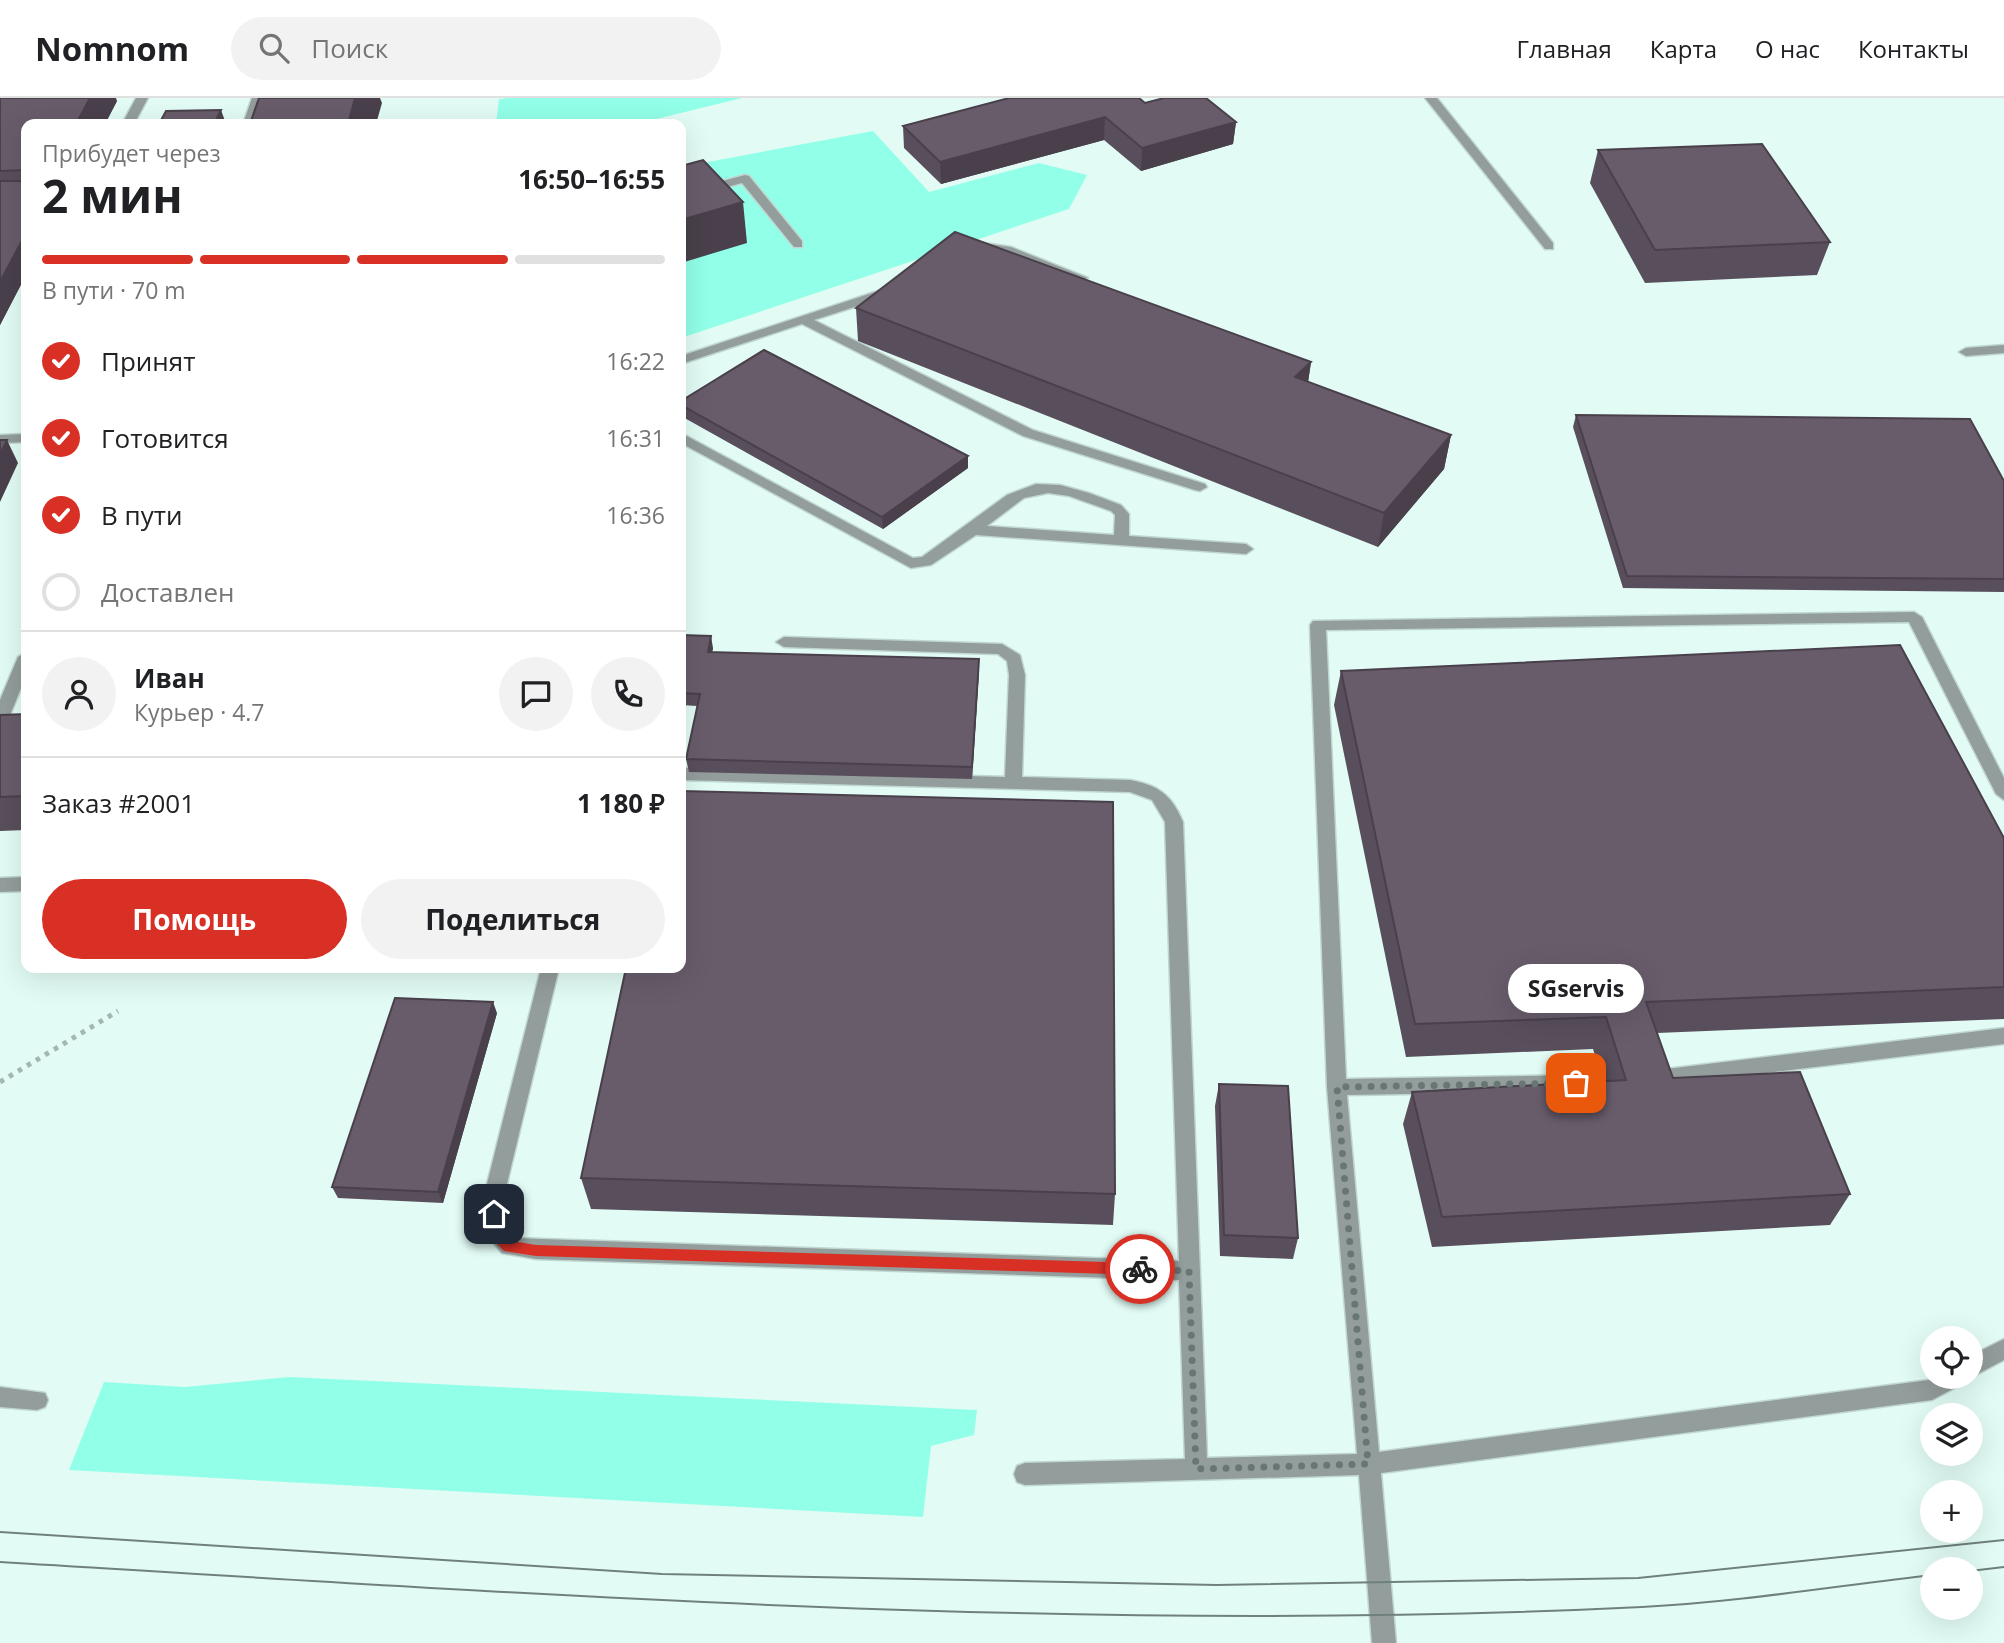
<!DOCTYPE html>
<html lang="ru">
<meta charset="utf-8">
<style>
:root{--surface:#fff;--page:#f2f2f2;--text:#202124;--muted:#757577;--line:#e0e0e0;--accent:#d93025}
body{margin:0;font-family:"Open Sans",sans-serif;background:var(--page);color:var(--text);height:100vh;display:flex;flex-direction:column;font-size:26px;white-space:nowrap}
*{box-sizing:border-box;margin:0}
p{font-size:23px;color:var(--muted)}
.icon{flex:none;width:38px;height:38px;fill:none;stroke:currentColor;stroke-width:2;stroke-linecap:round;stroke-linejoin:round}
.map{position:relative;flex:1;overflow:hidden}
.side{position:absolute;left:21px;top:21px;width:665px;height:854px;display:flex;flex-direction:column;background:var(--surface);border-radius:14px;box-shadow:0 7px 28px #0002}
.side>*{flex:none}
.fabs{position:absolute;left:1920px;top:1228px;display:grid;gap:14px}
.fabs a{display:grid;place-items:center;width:63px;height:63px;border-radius:50%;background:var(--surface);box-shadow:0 7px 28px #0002;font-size:35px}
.pin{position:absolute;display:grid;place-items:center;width:60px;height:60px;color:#fff;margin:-30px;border-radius:14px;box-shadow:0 4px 10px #0006}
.courier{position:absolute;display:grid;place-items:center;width:70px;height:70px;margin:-35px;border:5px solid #d93025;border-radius:50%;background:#fff;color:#222;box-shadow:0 2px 9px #0007}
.bubble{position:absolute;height:49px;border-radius:24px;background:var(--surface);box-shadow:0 7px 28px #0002;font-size:23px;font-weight:700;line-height:49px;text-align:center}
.head em{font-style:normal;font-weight:700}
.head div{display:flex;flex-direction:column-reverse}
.head{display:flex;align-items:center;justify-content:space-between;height:119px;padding:0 21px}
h1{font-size:46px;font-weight:700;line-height:52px}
.bar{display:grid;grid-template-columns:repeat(4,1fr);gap:10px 7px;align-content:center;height:84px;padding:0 21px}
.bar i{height:9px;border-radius:5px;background:var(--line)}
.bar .on{background:var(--accent)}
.bar p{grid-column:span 4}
.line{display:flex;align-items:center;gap:18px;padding:0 21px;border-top:2px solid var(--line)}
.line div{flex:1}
.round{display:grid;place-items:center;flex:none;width:74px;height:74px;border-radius:37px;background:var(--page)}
ol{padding:0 21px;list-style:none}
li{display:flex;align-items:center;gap:21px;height:77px}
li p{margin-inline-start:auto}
li .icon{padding:7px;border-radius:50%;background:var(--accent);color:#fff;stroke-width:4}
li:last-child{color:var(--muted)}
li i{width:38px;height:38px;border:4px solid var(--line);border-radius:50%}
.action{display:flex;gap:14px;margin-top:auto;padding:14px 21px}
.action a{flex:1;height:80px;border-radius:42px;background:var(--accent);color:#fff;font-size:28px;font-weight:700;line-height:80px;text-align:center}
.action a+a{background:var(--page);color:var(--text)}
header{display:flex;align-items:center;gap:42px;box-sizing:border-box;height:98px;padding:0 35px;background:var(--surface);border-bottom:2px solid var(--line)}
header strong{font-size:33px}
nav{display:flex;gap:38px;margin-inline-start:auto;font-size:24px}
.search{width:490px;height:63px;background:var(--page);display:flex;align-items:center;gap:18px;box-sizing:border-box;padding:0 24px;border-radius:38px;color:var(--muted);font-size:26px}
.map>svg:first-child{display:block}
</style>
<header>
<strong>Nomnom</strong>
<div class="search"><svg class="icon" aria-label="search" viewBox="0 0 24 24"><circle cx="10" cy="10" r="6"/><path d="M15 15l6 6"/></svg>Поиск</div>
<nav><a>Главная</a><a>Карта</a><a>О нас</a><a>Контакты</a></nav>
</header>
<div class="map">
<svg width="2004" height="1545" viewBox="0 0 2004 1545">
<rect width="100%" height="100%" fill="#e2fcf5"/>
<!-- green -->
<path fill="#92ffe8" d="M508 0H742L636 26H496L499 1Z
M873 33 929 94 1039 65 1087 77 1069 111 681 240V69Z
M289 1279 977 1312 974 1337 931 1348 923 1419 69 1372 104 1284 185 1289Z"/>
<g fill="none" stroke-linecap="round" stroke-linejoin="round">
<defs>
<path id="service" d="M136 0H148L134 26H122Z
M252 0H264L255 26H243Z
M1425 0H1437L1553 145V151H1545Z
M745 77 749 78 802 143V149H794L742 85 681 102V94Z
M983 145 1011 149 1088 180 1078 183 1005 155 979 152V146Z
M890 189 896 193 895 196 814 222 1033 332 1205 386 1207 389 1200 393 1195 392 1023 338 802 226 681 266V258Z
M2004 247V255L1966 258 1959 254 1966 250Z
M681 335 913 460 922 459 1007 397 1036 386 1060 387 1089 395 1121 407 1129 416V438L1246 446 1253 451 1246 456 976 437 931 467 911 470 681 345ZM1048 395 1069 398 1111 413 1115 417 1114 437 987 428 1024 400Z
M26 336V344L0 345V337Z
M1914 514 1922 519 2004 680V702L1996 696 1909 524 1326 532 1346 981 1585 977 1592 979 1595 985 1592 991 1585 993 1347 997 1379 1354 1929 1282 1934 1279H1965L1962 1286 1932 1302 1381 1375 1396 1545H1372L1359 1377 1025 1387 1017 1384 1014 1376 1017 1368 1025 1365 1185 1361 1179 1182 536 1161 502 1155 483 1133 484 1098 541 870H559L504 1098 503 1130 514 1140 1179 1163 1165 724 1152 702 1130 694 681 682V670L1005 679 1009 577 1007 563 998 556 784 549 776 544 784 539 1002 546 1020 557 1025 577 1022 679 1130 682C1158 687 1172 697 1183 724L1207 1360 1357 1356 1327 989 1310 527 1313 523Z
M26 554V578L8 622 0 628V602L18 559Z
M26 779V793L0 794V780Z
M2004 930V946L1650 989 1643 987 1640 981 1643 975 1650 973Z
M2004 1241V1262L1970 1280 1968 1279H1970V1258Z
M0 1289 45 1295 48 1302 45 1309 37 1312 0 1309Z"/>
</defs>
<!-- service casing -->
<use href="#service" stroke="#c0d7d1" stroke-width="3"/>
<!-- path -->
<path stroke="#a2b7b1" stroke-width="5" stroke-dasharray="4.5 6" stroke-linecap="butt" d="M0 984 118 913"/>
<!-- service -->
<use href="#service" fill="#939d9b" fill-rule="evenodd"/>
<!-- tram -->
<path stroke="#70817d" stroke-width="2" d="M0 1434 662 1476 1217 1487 1638 1480 2004 1442
M0 1464C546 1497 1095 1536 1642 1509 1739 1504 1836 1488 1932 1477
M1970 1473 2004 1469"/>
</g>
<!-- wall -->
<path fill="#594f5c" d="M0 0 117 3 105 26H26V177L0 227Z
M1145 5 1236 24 1233 46 1141 73 1104 42 941 86 904 50 903 28Z
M1598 52 1830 144 1817 177 1645 185 1590 85Z
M856 210 1311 264 1308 284 1451 337 1444 371 1378 449 858 243Z
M681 303 968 370 883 431 681 318Z
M1576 317 2004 383V494L1623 490 1573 329Z
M681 537 713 550 712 554 979 573 972 681 689 674 686 661 697 608 681 607Z
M1341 573 2004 740V921L1657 935 1673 980 1850 1096 1830 1127 1432 1149 1403 1026 1412 994 1603 983 1593 951 1406 959 1334 607Z
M26 616V732L0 733V617Z
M497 915 443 1105 338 1100 332 1089Z
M1219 986 1298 1140 1293 1161 1220 1158 1215 1008Z
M581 1080 1115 1096 1113 1127 591 1111Z"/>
<!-- shaded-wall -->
<path fill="#49404b" d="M90 0H116L117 3 105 26H76Z
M355 0H380L382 5 376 26H348Z
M221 12 225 23 223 26H214Z
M1105 19 1104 42 941 86 940 64Z
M1236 24 1233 46 1141 73 1142 50Z
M743 104 747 145 681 165V122Z
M26 135V177L0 227V184Z
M1311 264 1306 298 1295 279Z
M1451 337 1444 371 1378 449 1384 415Z
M7 342 18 365 0 404V356Z
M968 358V370L883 431 882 419Z
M711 538 713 550 710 566 708 554Z
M979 561V573L972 681V669Z
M493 904 497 915 443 1105 438 1094Z"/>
<!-- building -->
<path fill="#685c6b" stroke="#49404b" stroke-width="2" d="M0 0H90L76 26H26V72L0 73Z
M259 0H355L348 26H250Z
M1009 0H1139L1145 5 1164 0H1206L1236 24 1142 50 1105 19 940 64 903 28Z
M221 12 214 26H159L166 13Z
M1762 46 1830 144 1655 152 1598 52Z
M703 62 743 104 681 122V68Z
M0 83H26V135L0 184Z
M955 134 1311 264 1295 279 1451 337 1384 415 856 210Z
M764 252 968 358 882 419 681 307V303Z
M1576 317 1970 321 2004 383V481L1627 478Z
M0 342H7L0 356Z
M681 537 711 538 708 554 979 561 972 669 686 661 700 596 681 595Z
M1900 547 2004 740V889L1646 904 1673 980 1800 974 1850 1096 1442 1119 1412 994 1626 982 1606 919 1415 926 1341 573Z
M26 616V698L0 699V617Z
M681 693 1113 704 1115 1096 581 1080 626 870H681Z
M395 900 493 904 438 1094 332 1089Z
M1219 986 1288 988 1298 1140 1224 1137Z"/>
<!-- route -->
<path fill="#d93025" d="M494 1110 500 1116V1131L512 1143 536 1147 1140 1165 1147 1171 1140 1177 536 1158 504 1153 488 1137 487 1116Z"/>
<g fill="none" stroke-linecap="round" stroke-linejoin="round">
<!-- done -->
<path stroke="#687774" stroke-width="7" stroke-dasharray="0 12.6" d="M1140 1171 1189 1173 1196 1371 1368 1366 1337 989 1576 985"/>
</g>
</svg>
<div class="fabs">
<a><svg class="icon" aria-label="locate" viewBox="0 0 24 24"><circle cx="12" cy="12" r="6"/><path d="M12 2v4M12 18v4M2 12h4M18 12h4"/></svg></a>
<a><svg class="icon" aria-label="layers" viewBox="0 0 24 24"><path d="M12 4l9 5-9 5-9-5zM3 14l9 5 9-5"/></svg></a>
<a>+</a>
<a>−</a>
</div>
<div class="pin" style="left:1576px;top:985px;background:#ea580c"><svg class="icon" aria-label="bag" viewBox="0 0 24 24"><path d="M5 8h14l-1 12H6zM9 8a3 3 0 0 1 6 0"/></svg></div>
<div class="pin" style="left:494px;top:1116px;background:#1f2937"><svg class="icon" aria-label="home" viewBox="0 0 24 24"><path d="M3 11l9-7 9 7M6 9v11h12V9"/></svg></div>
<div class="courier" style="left:1140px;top:1171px"><svg class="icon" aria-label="bike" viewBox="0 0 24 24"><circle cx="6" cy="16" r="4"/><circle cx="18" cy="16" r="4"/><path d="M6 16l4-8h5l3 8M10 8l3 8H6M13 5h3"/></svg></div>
<div class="bubble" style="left:1508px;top:866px;width:136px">SGservis</div>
<section class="side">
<div class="head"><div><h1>2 мин</h1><p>Прибудет через</p></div><em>16:50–16:55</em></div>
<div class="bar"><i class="on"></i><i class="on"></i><i class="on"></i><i></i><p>В пути · 70 m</p></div>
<ol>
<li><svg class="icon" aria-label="check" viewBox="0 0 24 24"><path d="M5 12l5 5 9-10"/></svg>Принят<p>16:22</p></li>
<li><svg class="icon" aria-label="check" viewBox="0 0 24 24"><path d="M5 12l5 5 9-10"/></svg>Готовится<p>16:31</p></li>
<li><svg class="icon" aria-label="check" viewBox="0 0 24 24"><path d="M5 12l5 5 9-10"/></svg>В пути<p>16:36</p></li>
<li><i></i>Доставлен</li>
</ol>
<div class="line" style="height:126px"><a class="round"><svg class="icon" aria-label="person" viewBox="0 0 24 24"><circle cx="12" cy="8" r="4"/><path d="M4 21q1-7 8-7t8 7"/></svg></a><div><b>Иван</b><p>Курьер · 4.7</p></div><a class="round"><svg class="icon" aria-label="chat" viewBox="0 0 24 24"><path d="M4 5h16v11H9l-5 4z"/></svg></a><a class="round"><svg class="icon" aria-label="phone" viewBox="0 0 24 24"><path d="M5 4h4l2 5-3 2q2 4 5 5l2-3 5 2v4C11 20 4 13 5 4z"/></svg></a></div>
<div class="line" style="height:91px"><div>Заказ #2001</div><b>1 180 ₽</b></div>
<div class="action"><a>Помощь</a><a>Поделиться</a></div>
</section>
</div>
